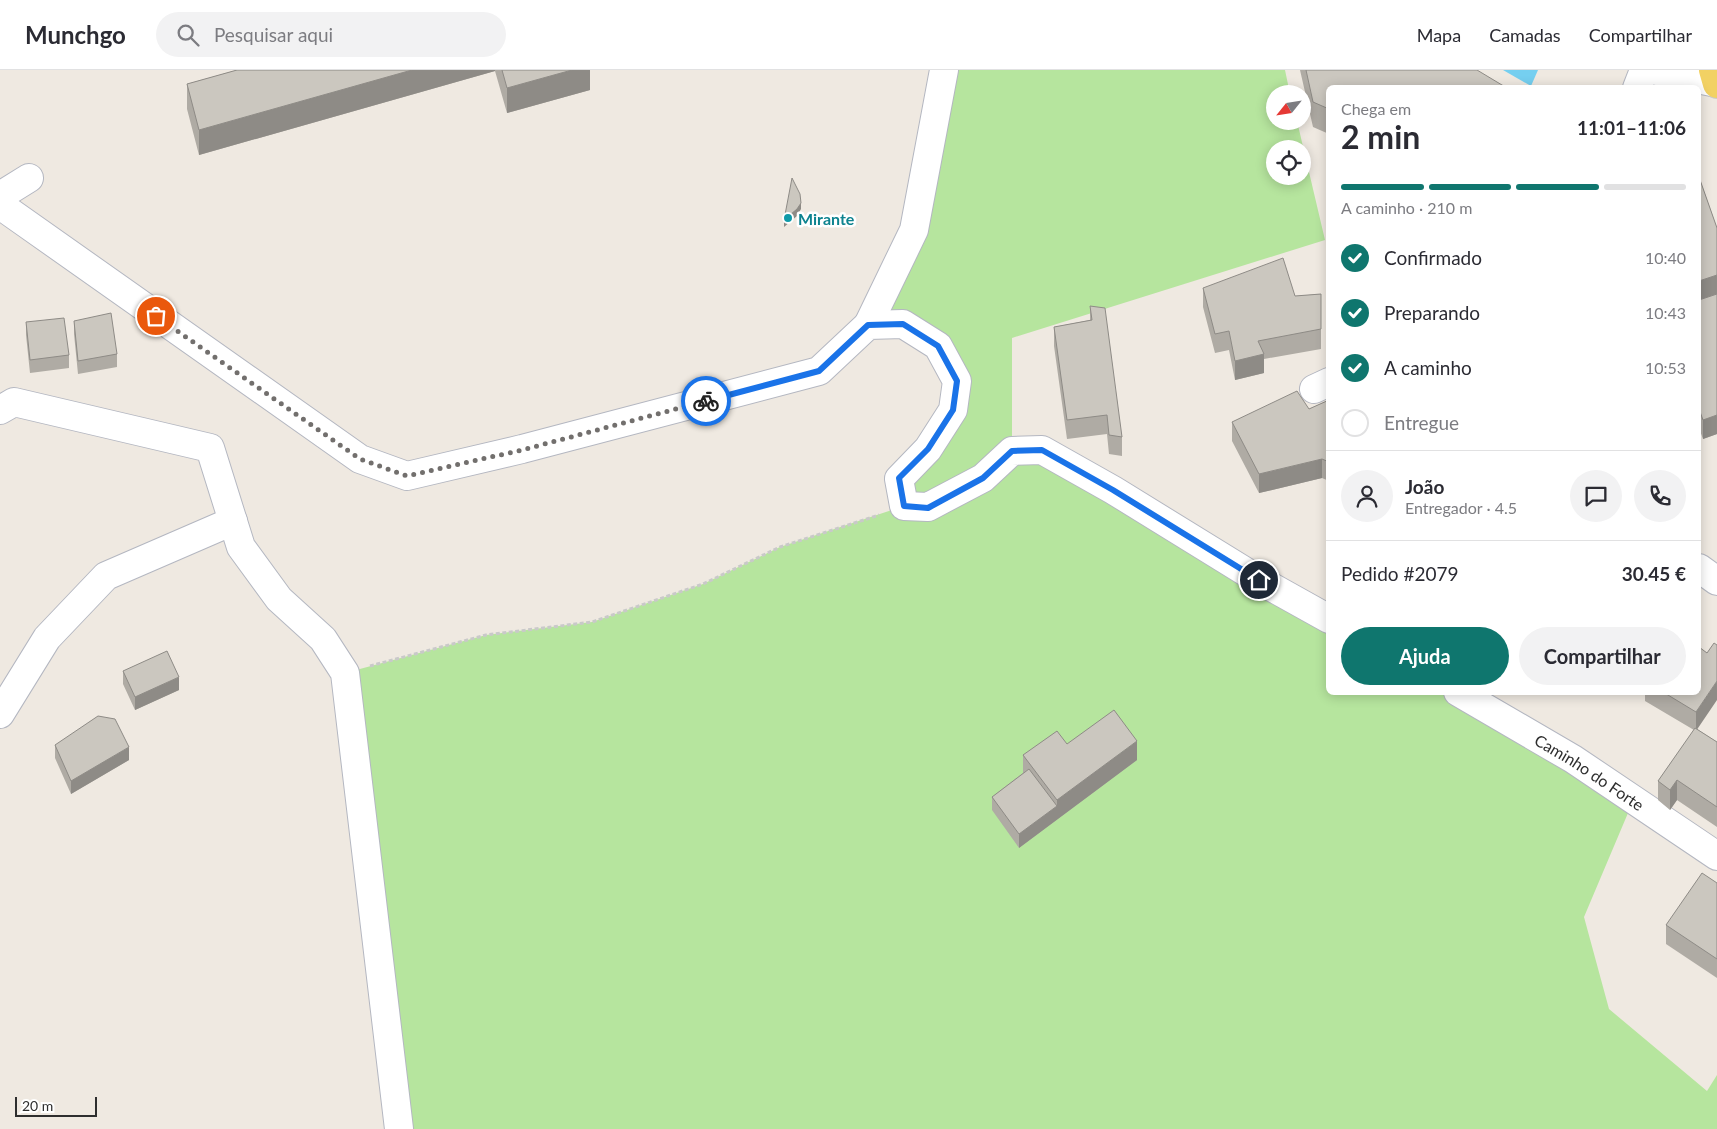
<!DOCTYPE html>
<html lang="pt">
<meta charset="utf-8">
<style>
:root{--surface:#fff;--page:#f2f2f3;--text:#2b2b33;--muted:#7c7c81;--line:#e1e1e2;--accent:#0f766e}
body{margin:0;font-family:Lato,sans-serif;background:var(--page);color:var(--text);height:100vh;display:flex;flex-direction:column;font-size:19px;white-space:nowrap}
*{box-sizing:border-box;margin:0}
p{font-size:16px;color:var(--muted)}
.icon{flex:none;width:28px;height:28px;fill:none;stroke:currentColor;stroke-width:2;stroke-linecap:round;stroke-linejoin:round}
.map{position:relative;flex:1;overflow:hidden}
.drawer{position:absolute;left:1326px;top:15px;width:375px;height:610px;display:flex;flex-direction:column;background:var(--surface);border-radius:8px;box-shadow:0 2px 12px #0003}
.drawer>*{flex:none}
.needle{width:32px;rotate:240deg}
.tools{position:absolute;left:1266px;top:15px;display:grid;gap:10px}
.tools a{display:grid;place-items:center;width:45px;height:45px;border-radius:50%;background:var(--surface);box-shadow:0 2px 12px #0003;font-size:25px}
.scale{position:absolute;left:15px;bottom:12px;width:82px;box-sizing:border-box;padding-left:5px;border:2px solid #2e2e2e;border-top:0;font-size:14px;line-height:18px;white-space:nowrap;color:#2e2e2e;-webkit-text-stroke:4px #fff;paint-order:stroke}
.pin{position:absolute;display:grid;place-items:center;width:42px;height:42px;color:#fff;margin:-21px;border:2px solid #fff;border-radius:50%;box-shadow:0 1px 5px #0007}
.courier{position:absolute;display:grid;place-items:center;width:50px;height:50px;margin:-25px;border:4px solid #1a73e8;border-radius:50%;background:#fff;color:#222;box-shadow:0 1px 6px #0007}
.headline em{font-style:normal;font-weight:700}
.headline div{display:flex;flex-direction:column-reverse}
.headline{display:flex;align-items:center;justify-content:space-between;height:85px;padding:0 15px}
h1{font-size:32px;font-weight:700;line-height:38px}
.bar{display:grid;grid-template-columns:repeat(4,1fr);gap:8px 5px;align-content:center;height:60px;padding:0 15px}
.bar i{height:6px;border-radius:4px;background:var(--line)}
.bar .selected{background:var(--accent)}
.bar p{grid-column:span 4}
.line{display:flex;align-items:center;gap:12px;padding:0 15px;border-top:1px solid var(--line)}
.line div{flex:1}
.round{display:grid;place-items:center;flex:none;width:52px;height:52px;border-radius:26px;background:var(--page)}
ol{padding:0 15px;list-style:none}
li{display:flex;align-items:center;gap:15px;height:55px}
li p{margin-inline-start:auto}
li .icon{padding:5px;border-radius:50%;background:var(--accent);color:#fff;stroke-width:4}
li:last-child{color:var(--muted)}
li i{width:28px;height:28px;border:2px solid var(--line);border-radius:50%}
.button{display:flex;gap:10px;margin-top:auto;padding:10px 15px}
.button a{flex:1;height:58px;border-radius:30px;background:var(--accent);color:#fff;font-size:20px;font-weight:700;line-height:58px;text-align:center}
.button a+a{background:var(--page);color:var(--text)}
header{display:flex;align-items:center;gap:30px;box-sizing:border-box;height:70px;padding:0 25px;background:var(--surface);border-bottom:1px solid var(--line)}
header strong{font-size:24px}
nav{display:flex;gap:28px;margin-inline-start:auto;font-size:18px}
.search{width:350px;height:45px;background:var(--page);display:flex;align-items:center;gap:12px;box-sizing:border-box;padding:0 18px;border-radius:28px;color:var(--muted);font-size:19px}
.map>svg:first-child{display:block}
</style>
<header>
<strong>Munchgo</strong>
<div class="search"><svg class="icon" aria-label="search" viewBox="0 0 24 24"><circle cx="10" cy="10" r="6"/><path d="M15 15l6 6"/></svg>Pesquisar aqui</div>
<nav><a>Mapa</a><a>Camadas</a><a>Compartilhar</a></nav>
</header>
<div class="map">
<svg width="1717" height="1059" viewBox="0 0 1717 1059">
<rect width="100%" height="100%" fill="#efe9e1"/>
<!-- green -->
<path fill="#b6e59e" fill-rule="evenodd" d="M944 0H1285L1290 24H1275V51H1297L1325 170 1012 268V381L1045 382 1329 547V622L1458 623 1632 728 1628 743 1584 847 1609 939 1707 1021 1717 1005V1059H399L345 603 486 565 592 552 703 514 780 477 904 436 899 409 953 340 938 276 868 255 914 160ZM1275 79H1302V106H1275Z"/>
<!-- water -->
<path fill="#75cff0" d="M1503 0H1538L1531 16Z"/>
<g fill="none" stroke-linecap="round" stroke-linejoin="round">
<defs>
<g id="minor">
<path d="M1652 0 1717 13"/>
<path d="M1637 18 1644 0"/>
<path d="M0 126 29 108"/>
<path d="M0 135 360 389 407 406 522 379 819 301 868 255 903 254 938 276 957 311 953 340 928 379 899 409 904 436 928 437 983 408 1012 381 1042 380 1113 420 1259 510 1329 549"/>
<path d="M868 255 914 160 944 0"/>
<path d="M1314 319 1329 312"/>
<path d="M0 340 14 332 210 378 241 477 279 529 323 569 345 603 399 1059"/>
<path d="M1699 498 1717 511"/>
<path id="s1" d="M1458 622 1573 689 1717 786"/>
<path d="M0 644 47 568 106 506 233 451"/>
</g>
<path id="major" d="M1713 0 1717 14"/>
</defs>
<!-- minor casing -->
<use href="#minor" stroke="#b4b7c1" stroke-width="30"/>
<!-- major casing -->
<use href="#major" stroke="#c9c9c9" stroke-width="30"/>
<!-- path -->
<path stroke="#c9c9c9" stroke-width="3" stroke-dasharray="4 2.5" stroke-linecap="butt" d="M370 596 486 565 592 552 703 514 780 477 879 445"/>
<!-- minor -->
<use href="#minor" stroke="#fff" stroke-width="28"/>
<!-- major -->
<use href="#major" stroke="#f2d163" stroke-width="28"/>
</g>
<!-- wall -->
<path fill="#afaba4" d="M237 0H590V20L507 43 495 1 199 85 187 39V14Z
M1300 0H1477L1329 18V64L1313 57Z
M1699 107 1717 158V364L1703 369 1699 358Z
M1203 218 1295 226 1321 224V279L1264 289V303L1235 310 1229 280 1215 283 1203 237Z
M1090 236 1122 367V386L1109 384 1107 364 1067 369 1054 276V257L1090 250Z
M74 251 117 284V297L78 304 74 264Z
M26 252 69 285V298L30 303 26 265Z
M1329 330V411L1322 408 1259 423 1232 371V352L1309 339Z
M123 601 179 620 135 640 123 614Z
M1645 622H1699L1697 659 1717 672V757L1677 730 1670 740 1658 730V711L1694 660 1645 631Z
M1067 674 1137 690 1019 778 992 740V727L1023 703V685Z
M55 675 129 690 71 724 55 688Z
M1717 813V908L1666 874V855Z"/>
<!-- shaded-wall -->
<path fill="#8e8b86" d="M412 0H495V1L199 85V60Z
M572 0H590V20L507 43V18Z
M801 133V139L797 146 784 157V150Z
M1717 205V224L1699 230V211Z
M1264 284V303L1235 310V291Z
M1717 345V364L1703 369V350Z
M1322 389V408L1259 423V404Z
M179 607V620L135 640V627Z
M1717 611V630L1696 661V642Z
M1137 671V690L1019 778V764L1057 736V730Z
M129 677V690L71 724V711Z
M1677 710V730L1670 740V720Z"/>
<!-- building -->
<path fill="#cbc7bf" stroke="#8e8b86" d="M237 0H412L199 60 187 14Z
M502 0H572L507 18Z
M1306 0H1477L1507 18H1329V39L1313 32Z
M1699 107 1717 158V205L1699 211Z
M792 108 800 124 801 133 797 139 784 150Z
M1283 188 1295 226 1321 224V259L1258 271 1264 284 1235 291 1229 261 1215 264 1203 218Z
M1717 224V345L1703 350 1699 339V230Z
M1090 236 1105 238 1122 367 1109 365 1107 345 1067 350 1054 257 1092 250Z
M111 243 117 284 78 291 74 251Z
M64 248 69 285 30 290 26 252Z
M1297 321 1309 339 1329 330V392L1322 389 1259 404 1232 352Z
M1714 573 1717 575V611L1696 642 1663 622H1699V577L1707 583Z
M167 581 179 607 135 627 123 601Z
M1114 640 1137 671 1057 730 1023 685 1057 661 1067 674Z
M98 646 115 649 129 677 71 711 55 675Z
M1695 658 1717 672V737L1677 710 1670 720 1658 711Z
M1029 699 1057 736 1019 764 992 727Z
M1702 803 1717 813V889L1666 855Z"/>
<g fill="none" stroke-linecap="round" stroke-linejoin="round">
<!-- done -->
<path stroke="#726f6d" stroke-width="5" stroke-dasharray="0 9" d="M156 246 360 389 407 406 522 380 706 331"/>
<!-- route -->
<path stroke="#1a73e8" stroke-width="6" d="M706 331 819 301 868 255 903 254 938 276 957 311 953 340 928 379 899 408 904 436 928 438 983 408 1012 381 1042 380 1113 420 1259 510"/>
</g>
<!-- markers -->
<circle fill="#0f9aa8" stroke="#fff" stroke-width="2" cx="788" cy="148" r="5"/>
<g text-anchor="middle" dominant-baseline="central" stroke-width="5" stroke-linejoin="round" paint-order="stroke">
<!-- culture labels -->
<g font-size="16" font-weight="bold" fill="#0d838f" stroke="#fff" text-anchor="start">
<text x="798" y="148">Mirante</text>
</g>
<!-- street labels -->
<g font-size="16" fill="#2e2e2e" stroke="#fff">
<text stroke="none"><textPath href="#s1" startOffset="154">Caminho do Forte</textPath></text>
</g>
</g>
</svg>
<div class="tools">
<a><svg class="needle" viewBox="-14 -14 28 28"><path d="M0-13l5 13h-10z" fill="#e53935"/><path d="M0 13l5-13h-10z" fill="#7c7c81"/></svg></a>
<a><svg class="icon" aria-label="locate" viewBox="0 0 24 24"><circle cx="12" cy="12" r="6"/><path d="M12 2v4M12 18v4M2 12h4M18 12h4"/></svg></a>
</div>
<div class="scale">20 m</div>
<div class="pin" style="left:156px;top:246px;background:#ea580c"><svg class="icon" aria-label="bag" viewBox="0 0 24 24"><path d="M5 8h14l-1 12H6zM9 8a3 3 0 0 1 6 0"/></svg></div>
<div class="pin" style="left:1259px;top:510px;background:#1f2937"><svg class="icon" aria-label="home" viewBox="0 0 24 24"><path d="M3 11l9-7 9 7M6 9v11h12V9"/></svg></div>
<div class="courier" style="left:706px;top:331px"><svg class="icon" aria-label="bike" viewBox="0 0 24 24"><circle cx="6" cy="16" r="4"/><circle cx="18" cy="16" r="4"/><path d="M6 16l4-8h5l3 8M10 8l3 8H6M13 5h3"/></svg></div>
<section class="drawer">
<div class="headline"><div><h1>2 min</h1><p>Chega em</p></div><em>11:01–11:06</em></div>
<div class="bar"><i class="selected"></i><i class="selected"></i><i class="selected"></i><i></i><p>A caminho · 210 m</p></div>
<ol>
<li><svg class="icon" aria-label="check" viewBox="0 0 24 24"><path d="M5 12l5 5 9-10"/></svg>Confirmado<p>10:40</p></li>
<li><svg class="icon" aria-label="check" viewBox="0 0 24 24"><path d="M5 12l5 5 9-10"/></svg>Preparando<p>10:43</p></li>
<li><svg class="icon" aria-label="check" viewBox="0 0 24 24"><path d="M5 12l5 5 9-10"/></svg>A caminho<p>10:53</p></li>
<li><i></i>Entregue</li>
</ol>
<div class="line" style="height:90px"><a class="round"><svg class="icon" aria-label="person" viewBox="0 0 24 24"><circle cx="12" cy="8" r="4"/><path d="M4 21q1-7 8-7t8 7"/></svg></a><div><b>João</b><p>Entregador · 4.5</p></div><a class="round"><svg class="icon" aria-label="chat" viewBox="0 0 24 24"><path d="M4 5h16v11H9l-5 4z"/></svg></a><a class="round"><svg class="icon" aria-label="phone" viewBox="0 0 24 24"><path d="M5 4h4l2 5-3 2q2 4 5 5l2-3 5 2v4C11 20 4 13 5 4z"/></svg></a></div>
<div class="line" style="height:65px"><div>Pedido #2079</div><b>30.45 €</b></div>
<div class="button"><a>Ajuda</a><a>Compartilhar</a></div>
</section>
</div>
